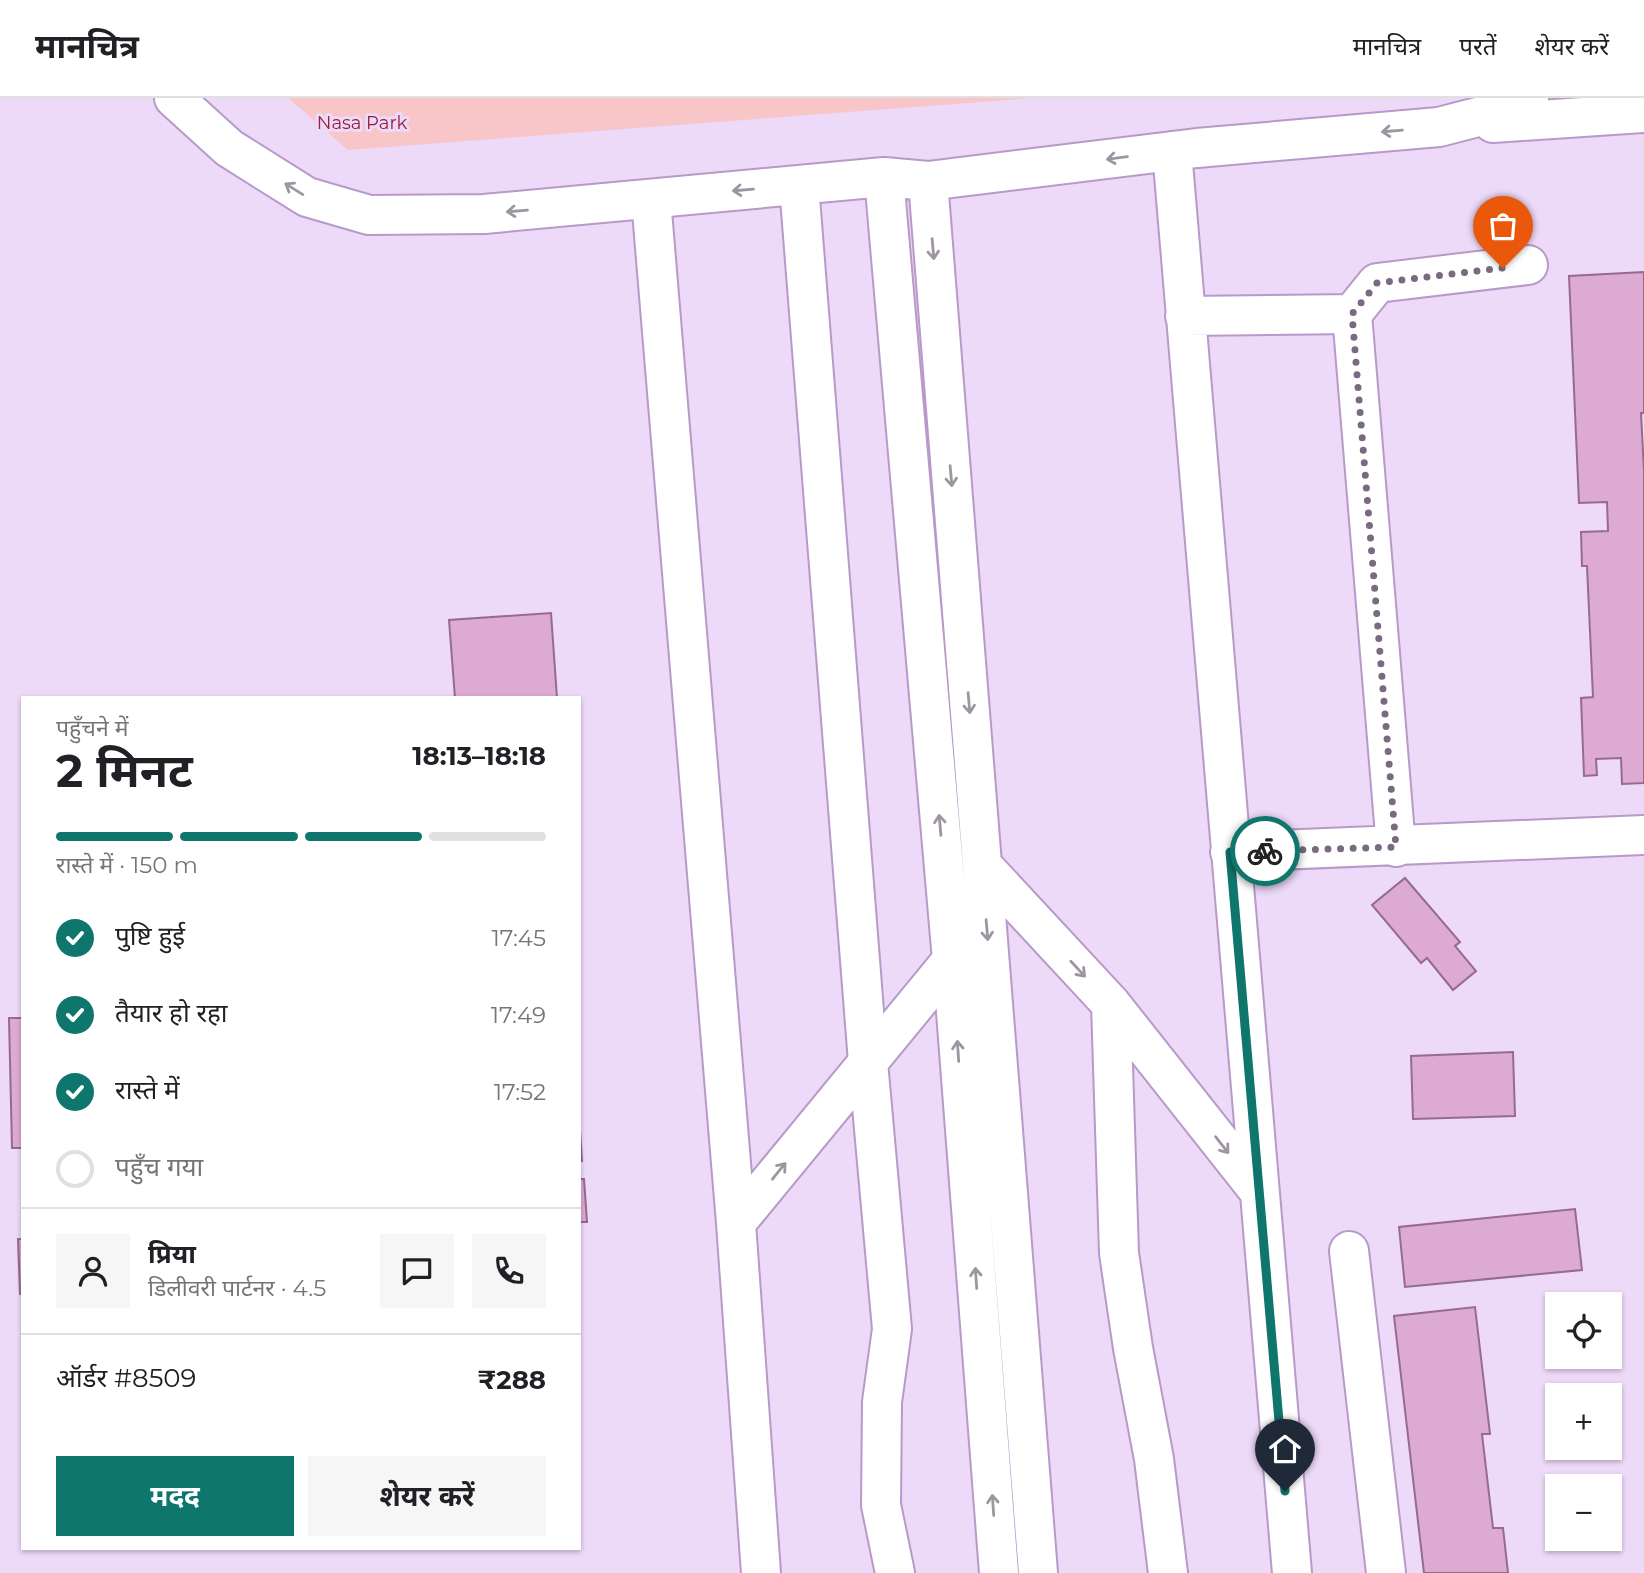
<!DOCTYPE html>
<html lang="hi">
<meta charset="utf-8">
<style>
:root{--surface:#fff;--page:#f6f6f6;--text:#202124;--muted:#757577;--line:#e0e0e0;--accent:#0f766e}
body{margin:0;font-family:Montserrat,"Noto Sans Devanagari",sans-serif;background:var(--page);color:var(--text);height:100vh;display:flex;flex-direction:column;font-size:26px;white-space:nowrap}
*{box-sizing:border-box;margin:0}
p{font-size:23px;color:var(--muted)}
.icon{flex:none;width:38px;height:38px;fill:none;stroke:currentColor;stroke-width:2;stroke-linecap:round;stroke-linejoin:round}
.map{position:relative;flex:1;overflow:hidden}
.panel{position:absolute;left:21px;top:598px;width:560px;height:854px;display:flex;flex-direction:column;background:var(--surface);border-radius:0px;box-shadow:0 2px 5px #0004}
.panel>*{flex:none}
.tools{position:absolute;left:1545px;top:1194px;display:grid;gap:14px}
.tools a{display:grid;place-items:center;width:77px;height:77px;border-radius:0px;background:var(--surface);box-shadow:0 2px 5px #0004;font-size:35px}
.pin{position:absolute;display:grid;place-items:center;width:60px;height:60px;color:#fff;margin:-72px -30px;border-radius:50% 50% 50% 0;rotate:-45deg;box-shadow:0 0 7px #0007}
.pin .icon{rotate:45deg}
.courier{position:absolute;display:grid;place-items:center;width:70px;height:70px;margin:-35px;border:5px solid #0f766e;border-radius:50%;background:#fff;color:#222;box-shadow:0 2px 9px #0007}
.headline em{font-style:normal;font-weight:700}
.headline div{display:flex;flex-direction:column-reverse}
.headline{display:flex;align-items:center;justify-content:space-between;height:119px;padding:0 35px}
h1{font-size:46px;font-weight:700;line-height:52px}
.bar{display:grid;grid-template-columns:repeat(4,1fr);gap:10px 7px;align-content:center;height:84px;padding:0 35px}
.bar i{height:9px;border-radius:5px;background:var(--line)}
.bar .selected{background:var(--accent)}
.bar p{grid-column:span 4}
.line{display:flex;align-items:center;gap:18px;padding:0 35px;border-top:2px solid var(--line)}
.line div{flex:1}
.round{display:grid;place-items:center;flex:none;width:74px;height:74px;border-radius:0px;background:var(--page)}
ol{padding:0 35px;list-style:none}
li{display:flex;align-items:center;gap:21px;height:77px}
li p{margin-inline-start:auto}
li .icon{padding:7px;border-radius:50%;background:var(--accent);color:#fff;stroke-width:4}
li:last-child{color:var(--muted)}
li i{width:38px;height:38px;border:4px solid var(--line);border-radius:50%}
.button{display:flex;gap:14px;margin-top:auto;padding:14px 35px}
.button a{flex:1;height:80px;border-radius:0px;background:var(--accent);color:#fff;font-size:28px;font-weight:700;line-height:80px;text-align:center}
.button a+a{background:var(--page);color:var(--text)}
header{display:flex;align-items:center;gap:42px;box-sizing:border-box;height:98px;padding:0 35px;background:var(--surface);border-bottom:2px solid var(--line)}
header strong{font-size:33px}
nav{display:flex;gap:38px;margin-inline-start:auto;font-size:24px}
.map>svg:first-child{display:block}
</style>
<header>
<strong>मानचित्र</strong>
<nav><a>मानचित्र</a><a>परतें</a><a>शेयर करें</a></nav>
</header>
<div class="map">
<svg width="1644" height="1475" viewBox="0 0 1644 1475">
<rect width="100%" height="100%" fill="#edd9f8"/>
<!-- green -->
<path fill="#f8c6c9" d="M288 0H1033L348 52Z"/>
<!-- building -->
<path fill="#dcaad2" stroke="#976a8f" stroke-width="2" d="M1644 174V315H1641L1644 373V685L1622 686 1621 660 1596 661 1597 677 1584 678 1581 600 1593 599 1587 468H1582L1581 434 1608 433 1607 404 1579 405 1569 178Z
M551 515 557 600H455L449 522Z
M1405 780 1460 844 1455 848 1476 873 1453 892 1427 860 1421 865 1372 807Z
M9 920H23V1050H12Z
M1513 954 1515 1018 1413 1021 1411 958Z
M579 1015 582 1063H579Z
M579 1081H584L587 1124H579Z
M1575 1111 1582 1172 1405 1189 1399 1129Z
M18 1141H23V1195L20 1196Z
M1475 1209 1490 1336H1482L1493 1430H1503L1508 1475H1424L1394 1218Z"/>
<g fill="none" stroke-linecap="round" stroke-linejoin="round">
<defs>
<path id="minor" d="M174 0 229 50 307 99 369 117 484 116 884 79 928 83 1197 50 1439 29 1512 10 1529 0
M1493 25 1644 15
M1172 53 1292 1475
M884 79 952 862 999 1475
M928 83 1038 1475
M799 87 868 964 892 1231 882 1304 881 1407 895 1475
M651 101 736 1125 761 1475
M1352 216 1396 749
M1185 218 1352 216 1377 185 1528 167
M1230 754 1644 737
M982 767 1111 906 1258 1092
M1111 906 1119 1155 1133 1250 1154 1361 1168 1475
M736 1125 952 862
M1349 1153 1386 1475"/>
</defs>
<!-- minor casing -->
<use href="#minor" stroke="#b899ca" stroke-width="42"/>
<!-- minor -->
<use href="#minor" stroke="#fff" stroke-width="38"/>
</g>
<!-- one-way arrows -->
<defs><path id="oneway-shaft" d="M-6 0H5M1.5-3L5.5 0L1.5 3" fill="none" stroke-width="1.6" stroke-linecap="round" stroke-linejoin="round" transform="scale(1.75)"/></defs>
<g stroke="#9d96a0">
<use href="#oneway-shaft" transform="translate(1392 33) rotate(175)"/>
<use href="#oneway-shaft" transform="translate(1117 60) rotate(173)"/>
<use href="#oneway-shaft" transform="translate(294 91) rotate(-148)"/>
<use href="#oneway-shaft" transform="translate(743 92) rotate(175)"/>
<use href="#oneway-shaft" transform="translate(517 113) rotate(175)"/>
<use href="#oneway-shaft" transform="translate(933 151) rotate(85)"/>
<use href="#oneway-shaft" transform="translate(951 378) rotate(85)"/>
<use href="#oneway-shaft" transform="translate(969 605) rotate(85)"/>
<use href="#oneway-shaft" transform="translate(940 727) rotate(-95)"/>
<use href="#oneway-shaft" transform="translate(987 832) rotate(85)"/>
<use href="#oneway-shaft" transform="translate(1078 871) rotate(47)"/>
<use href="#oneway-shaft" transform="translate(958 953) rotate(-94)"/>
<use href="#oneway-shaft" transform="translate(1222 1047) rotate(52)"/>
<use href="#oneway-shaft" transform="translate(779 1073) rotate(-51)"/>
<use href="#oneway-shaft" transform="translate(976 1180) rotate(-94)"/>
<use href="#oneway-shaft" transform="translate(993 1407) rotate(-94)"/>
</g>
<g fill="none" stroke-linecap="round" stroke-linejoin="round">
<!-- done -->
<path stroke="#796a82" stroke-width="7" stroke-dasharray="0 12.6" d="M1265 753 1396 749 1352 216 1377 185 1503 170"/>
<!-- route -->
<path stroke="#0f766e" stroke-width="9" d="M1265 753 1230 754 1285 1393"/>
</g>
<g text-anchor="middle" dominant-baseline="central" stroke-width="6" stroke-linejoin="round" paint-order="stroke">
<!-- park labels -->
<g font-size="18" fill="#981d3b" stroke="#edd9f8">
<text x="362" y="25">Nasa Park</text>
</g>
</g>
</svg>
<div class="tools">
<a><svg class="icon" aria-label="locate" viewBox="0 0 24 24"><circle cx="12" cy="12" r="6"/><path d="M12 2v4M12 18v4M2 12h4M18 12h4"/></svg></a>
<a>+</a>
<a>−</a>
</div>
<div class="pin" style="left:1503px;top:170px;background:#ea580c"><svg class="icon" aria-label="bag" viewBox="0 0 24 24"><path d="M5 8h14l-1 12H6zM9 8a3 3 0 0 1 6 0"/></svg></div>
<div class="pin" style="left:1285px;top:1393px;background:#1f2937"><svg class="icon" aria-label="home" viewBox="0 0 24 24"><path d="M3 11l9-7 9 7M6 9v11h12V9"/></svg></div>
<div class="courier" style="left:1265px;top:753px"><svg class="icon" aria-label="bike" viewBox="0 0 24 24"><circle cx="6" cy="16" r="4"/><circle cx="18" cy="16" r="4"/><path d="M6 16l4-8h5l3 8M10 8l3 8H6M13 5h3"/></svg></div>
<section class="panel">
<div class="headline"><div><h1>2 मिनट</h1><p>पहुँचने में</p></div><em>18:13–18:18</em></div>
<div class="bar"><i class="selected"></i><i class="selected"></i><i class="selected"></i><i></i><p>रास्ते में · 150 m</p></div>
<ol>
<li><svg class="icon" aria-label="check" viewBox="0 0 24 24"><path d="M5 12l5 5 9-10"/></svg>पुष्टि हुई<p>17:45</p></li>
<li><svg class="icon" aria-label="check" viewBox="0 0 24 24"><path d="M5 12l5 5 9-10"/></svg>तैयार हो रहा<p>17:49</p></li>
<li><svg class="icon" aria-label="check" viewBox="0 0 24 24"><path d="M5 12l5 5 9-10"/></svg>रास्ते में<p>17:52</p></li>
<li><i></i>पहुँच गया</li>
</ol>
<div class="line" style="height:126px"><a class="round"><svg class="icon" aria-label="person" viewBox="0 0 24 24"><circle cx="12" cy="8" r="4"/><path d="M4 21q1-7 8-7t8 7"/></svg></a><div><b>प्रिया</b><p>डिलीवरी पार्टनर · 4.5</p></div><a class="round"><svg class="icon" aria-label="chat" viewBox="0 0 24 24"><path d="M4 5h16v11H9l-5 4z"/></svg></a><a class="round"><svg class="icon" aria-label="phone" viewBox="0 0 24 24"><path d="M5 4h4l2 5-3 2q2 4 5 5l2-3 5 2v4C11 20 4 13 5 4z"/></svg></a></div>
<div class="line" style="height:91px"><div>ऑर्डर #8509</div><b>₹288</b></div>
<div class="button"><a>मदद</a><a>शेयर करें</a></div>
</section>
</div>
